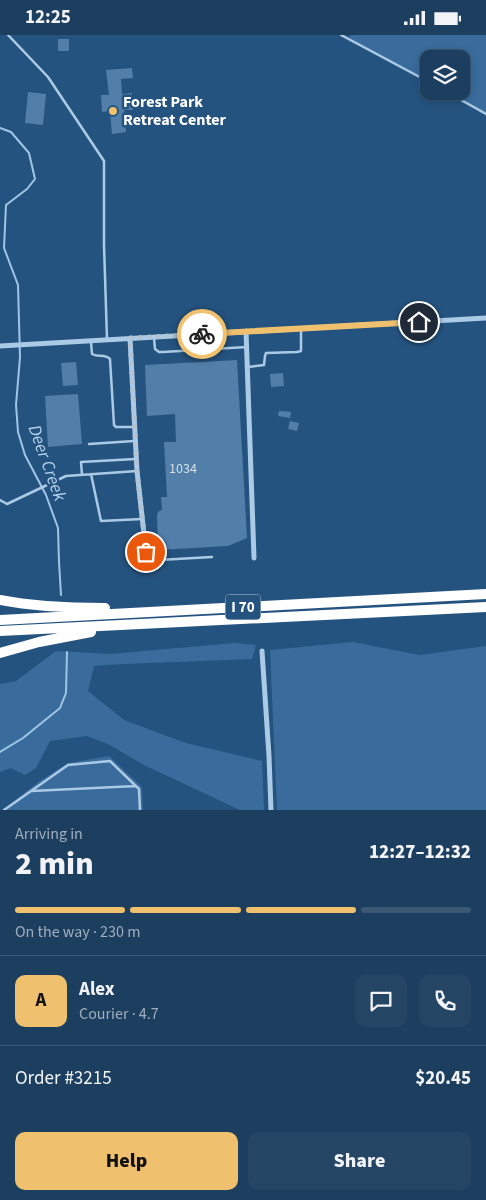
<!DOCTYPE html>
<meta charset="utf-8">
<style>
:root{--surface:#1c3e5f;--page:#254565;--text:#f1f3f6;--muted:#a0aebd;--line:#3a5774;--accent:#efc16f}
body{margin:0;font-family:"Source Sans 3",sans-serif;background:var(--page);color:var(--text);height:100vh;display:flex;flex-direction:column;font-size:19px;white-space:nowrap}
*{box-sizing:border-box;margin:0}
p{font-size:16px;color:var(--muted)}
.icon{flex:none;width:28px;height:28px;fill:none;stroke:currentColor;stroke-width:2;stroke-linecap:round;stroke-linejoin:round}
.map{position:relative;height:775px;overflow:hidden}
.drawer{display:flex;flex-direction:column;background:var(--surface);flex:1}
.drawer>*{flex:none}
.buttons{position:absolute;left:420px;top:15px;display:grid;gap:10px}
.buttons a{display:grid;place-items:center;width:50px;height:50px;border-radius:10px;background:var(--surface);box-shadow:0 2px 8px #0003,0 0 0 1px var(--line);font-size:25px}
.pin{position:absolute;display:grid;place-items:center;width:42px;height:42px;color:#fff;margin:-21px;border:2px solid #fff;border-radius:50%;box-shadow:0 1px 5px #0007}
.courier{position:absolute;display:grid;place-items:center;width:50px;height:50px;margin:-25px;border:4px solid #efc16f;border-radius:50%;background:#fff;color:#222;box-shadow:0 1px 6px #0007}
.head em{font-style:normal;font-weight:800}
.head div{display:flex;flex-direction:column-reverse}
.head{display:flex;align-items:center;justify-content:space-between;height:85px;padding:0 15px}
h1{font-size:32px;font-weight:800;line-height:38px}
.bar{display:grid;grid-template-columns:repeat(4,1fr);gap:8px 5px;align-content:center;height:60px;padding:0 15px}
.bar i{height:6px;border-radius:4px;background:var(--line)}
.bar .on{background:var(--accent)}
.bar p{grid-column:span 4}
.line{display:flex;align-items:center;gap:12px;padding:0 15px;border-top:1px solid var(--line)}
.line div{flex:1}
.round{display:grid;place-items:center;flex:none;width:52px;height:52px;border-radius:10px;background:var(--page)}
.button{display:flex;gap:10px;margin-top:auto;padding:10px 15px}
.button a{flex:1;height:58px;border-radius:10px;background:var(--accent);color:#111;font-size:20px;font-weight:800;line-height:58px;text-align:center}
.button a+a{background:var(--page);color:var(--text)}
.status{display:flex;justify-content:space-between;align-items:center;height:35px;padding:0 25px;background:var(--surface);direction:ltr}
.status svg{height:14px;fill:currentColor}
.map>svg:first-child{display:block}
</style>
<div class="status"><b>12:25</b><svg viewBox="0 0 49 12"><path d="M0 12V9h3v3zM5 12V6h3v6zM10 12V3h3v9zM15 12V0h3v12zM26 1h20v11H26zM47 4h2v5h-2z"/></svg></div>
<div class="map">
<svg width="486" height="775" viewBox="0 0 486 775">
<rect width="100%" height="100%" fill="#25537f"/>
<!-- green -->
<path fill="#396c9c" d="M351 0H486V78L445 56H461V24H429V47L349 4Z
M353 607 419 620 486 611V775H277L270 615Z
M235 608 256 610 252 624 123 629 94 631 88 656 124 685 186 708 262 726 264 775H240L144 730 108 709 87 701 50 706 36 733 25 740 11 733 0 737V649L16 646 56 616 110 619Z
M109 721 142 752 143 775H3L37 748 68 728Z"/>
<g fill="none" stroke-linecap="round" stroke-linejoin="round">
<!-- stream -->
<path stroke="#9fc5e7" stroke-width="2" d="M0 93 11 97 29 118 35 144 27 154 6 170 4 213 18 250 20 322 16 370 18 397 25 420 46 460 58 493 59 527 61 560
M0 717 23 703 60 673 66 658 67 617"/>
</g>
<!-- building -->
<path fill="#517faa" d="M58 4H69V16H58Z
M132 33 133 43 121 44 122 59 132 58 133 75H124L126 97 112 99 110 76 102 77 101 60H109L106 35Z
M28 57 46 59 43 90 25 88Z
M237 325 247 503 228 511 158 515 157 479 159 476 162 475 161 462H167L164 407H176L175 379 147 381 145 330Z
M76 327 78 350 63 351 61 328Z
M283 338 284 351 271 352 270 339Z
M78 359 82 409 48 412 45 361Z
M279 376 291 377 290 383 278 381Z
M290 386 299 388 297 396 288 394Z"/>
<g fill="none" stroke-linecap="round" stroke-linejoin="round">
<!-- lane -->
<path stroke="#abcae6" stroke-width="2.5" d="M8 0 48 42 104 126V210L107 304
M341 0 429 47
M445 56 486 79
M154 303 155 314 159 317H163L247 312
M91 307 92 319C99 323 104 318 110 324L114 390 116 392H134
M248 332 264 330 265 321 266 318 297 317 301 316V294
M89 409 134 406
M91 439 101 486 142 484
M82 440 81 427 135 424
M0 465 7 469 66 441 137 436
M147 518 159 525 212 522
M32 756 136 751
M4 775 68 730 110 726 139 754 140 775"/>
<!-- street -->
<path stroke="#abcae6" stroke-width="5" d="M246 296 254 523
M130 303 137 436 146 517
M0 311 486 283
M262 616 269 721 271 775"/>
<!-- highway -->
<path stroke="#fff" stroke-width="10" d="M0 565C35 572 70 573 105 573
M0 585 486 559
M0 596 486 572
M0 618 39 607 91 597"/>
</g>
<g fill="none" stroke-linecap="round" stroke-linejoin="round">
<!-- done -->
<path stroke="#b3c3d2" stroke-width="5" stroke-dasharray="0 9" d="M146 517 137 436 130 303 202 299"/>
<!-- route -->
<path stroke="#efc16f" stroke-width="6" d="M202 299 419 287"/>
</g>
<!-- markers -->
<circle fill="#efc16f" stroke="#25537f" stroke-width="2" cx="113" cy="76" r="5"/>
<g text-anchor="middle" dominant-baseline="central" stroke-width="5" stroke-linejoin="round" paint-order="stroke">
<!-- number labels -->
<g font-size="14" fill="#d4dfea">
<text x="183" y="434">1034</text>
</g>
<!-- shield labels -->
<rect fill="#25537f" stroke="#becbd9" stroke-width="1" x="225.5" y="559.5" width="35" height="25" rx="4"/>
<g font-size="15" font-weight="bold" fill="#fff">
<text x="243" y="572">I 70</text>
</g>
<!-- poi labels -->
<g font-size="16" font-weight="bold" fill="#fff" stroke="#25537f" text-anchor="start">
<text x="123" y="67">Forest Park<tspan x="123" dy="18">Retreat Center</tspan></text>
</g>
<!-- water labels -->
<g font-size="18" font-style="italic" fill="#b6d3ee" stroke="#25537f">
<text transform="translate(47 428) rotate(70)">Deer Creek</text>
</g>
</g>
</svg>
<div class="buttons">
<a><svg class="icon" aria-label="layers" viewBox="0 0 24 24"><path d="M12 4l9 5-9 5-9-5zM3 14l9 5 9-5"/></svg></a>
</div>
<div class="pin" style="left:146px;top:517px;background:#ea580c"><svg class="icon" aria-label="bag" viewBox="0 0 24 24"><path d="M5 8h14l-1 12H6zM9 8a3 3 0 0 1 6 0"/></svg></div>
<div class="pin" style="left:419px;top:287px;background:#1f2937"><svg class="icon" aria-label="home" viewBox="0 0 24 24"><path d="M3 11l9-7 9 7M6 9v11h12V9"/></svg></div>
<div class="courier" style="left:202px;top:299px"><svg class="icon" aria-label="bike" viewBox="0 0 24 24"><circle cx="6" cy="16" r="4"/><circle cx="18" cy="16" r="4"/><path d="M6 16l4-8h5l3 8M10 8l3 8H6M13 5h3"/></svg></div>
</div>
<section class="drawer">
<div class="head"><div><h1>2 min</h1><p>Arriving in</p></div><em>12:27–12:32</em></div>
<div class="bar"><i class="on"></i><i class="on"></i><i class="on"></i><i></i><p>On the way · 230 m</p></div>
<div class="line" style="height:90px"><b class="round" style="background:var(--accent);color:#111">A</b><div><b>Alex</b><p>Courier · 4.7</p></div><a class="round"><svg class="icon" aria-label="chat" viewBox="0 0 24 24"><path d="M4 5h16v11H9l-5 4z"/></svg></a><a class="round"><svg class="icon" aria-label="phone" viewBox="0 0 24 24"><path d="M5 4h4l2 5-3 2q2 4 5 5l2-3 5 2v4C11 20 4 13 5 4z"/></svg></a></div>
<div class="line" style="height:65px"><div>Order #3215</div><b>$20.45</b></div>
<div class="button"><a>Help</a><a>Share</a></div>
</section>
